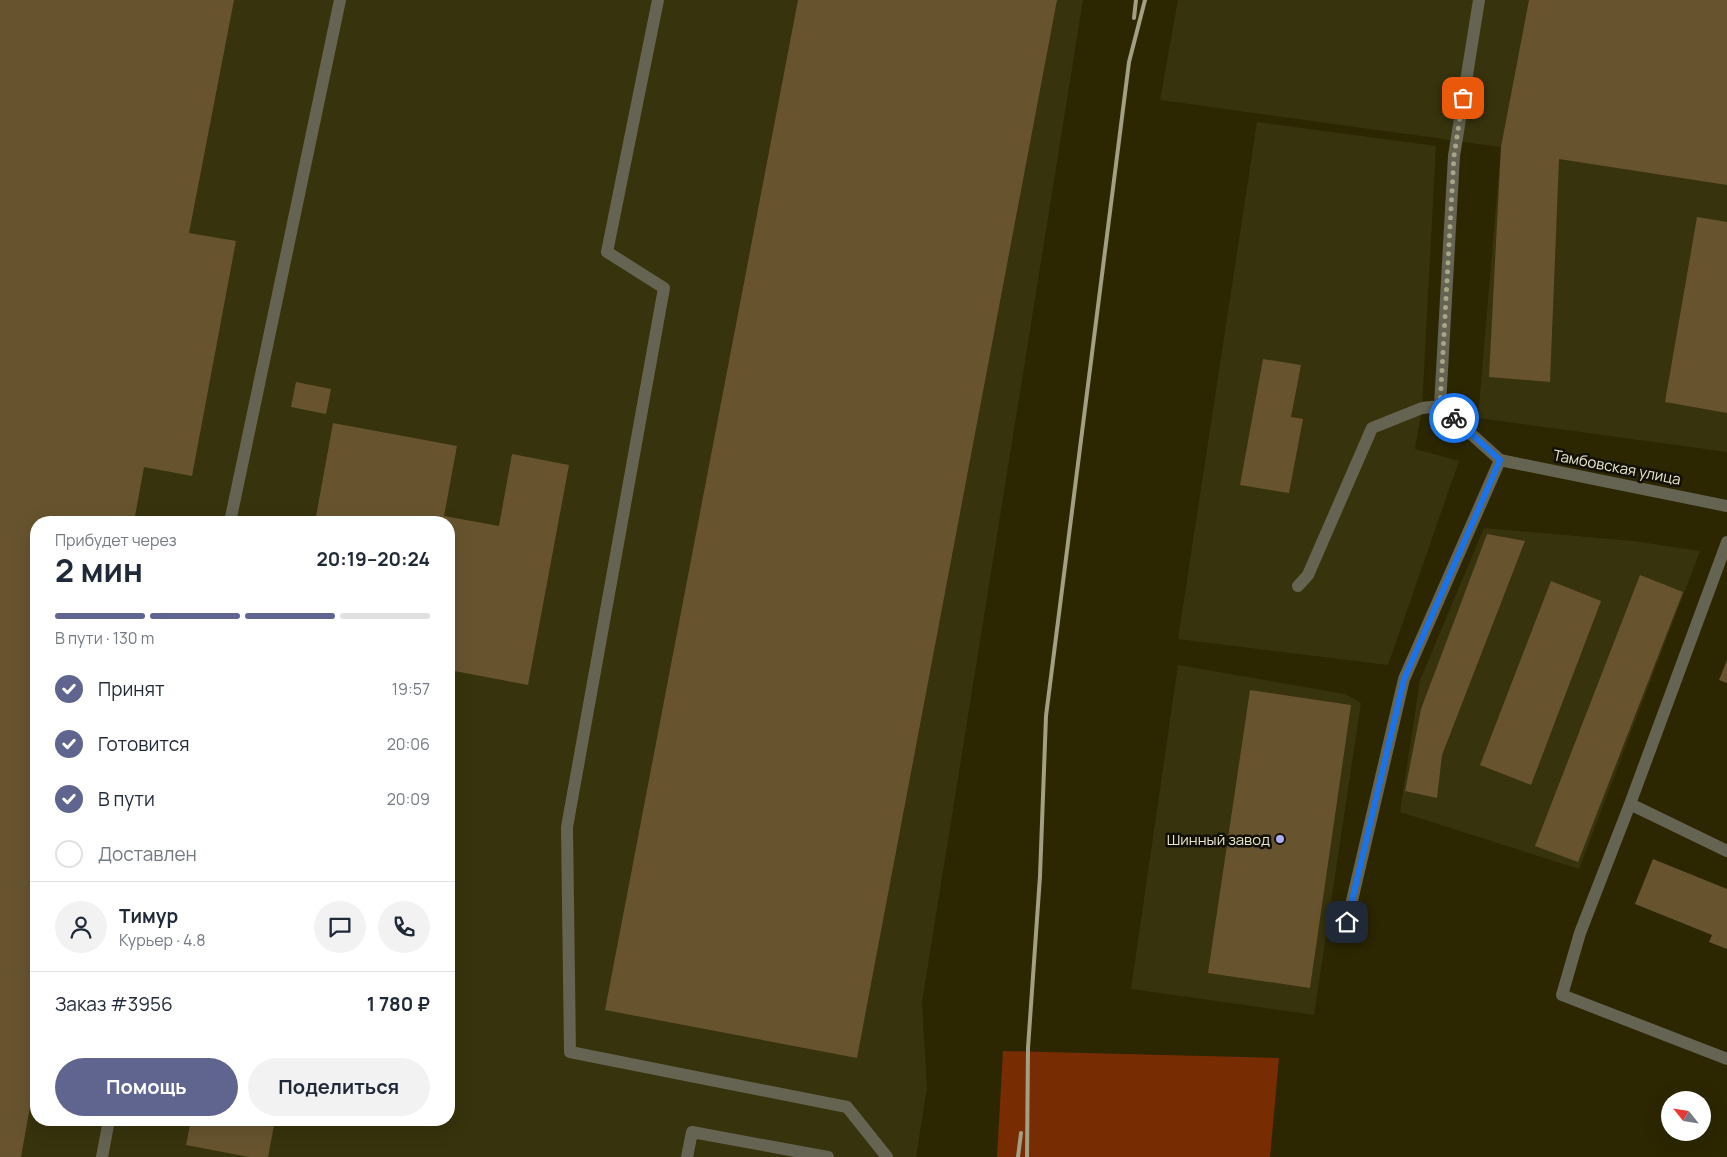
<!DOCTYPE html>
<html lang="ru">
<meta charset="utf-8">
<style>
:root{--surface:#fff;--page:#f2f2f3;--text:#1f2937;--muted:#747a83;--line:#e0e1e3;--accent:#5f658f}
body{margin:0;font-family:Manrope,sans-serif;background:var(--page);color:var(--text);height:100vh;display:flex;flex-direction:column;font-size:19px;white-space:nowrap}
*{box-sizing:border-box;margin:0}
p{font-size:16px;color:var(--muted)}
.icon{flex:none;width:28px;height:28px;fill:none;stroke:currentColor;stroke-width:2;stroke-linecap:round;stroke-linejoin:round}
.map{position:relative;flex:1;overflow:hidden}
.sheet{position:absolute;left:30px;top:516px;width:425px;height:610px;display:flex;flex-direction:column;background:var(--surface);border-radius:20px;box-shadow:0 5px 20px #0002}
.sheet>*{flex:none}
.needle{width:32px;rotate:300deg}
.tools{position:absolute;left:1661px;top:1091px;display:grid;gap:10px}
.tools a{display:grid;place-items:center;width:50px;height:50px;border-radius:50%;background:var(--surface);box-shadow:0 5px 20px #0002;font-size:25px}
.pin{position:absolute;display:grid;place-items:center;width:42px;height:42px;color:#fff;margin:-21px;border-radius:10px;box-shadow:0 2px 8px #0006}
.courier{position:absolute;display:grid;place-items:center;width:50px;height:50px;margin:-25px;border:4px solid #1a73e8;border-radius:50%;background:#fff;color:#222;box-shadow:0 1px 6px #0007}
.head em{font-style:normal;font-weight:700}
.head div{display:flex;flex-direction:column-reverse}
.head{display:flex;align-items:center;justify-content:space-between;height:85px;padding:0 25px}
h1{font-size:32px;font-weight:700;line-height:38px}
.bar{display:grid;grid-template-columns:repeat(4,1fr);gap:8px 5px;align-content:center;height:60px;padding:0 25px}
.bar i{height:6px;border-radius:4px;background:var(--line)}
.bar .current{background:var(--accent)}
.bar p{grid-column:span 4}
.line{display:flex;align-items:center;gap:12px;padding:0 25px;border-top:1px solid var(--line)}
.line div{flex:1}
.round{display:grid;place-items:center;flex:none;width:52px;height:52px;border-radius:26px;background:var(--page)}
ol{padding:0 25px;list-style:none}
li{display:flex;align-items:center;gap:15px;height:55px}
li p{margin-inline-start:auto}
li .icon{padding:5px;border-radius:50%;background:var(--accent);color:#fff;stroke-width:4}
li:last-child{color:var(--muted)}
li i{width:28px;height:28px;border:2px solid var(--line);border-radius:50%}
.primary-button{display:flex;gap:10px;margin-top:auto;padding:10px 25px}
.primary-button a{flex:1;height:58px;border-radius:30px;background:var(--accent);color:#fff;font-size:20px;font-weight:700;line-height:58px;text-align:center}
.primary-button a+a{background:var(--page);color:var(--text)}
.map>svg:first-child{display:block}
</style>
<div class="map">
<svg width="1727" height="1157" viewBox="0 0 1727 1157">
<rect width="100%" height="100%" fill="#2c2700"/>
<!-- built -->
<path fill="#37330d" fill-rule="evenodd" d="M0 0H1083L922 1002 927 1088 916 1157H0ZM36 522H449V1120H36Z
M1178 0H1727V452L1478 418 1501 147 1160 100Z
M1257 122 1436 146 1422 408 1415 449 1459 461 1388 665 1178 639Z
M1484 528 1633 541 1700 551 1579 869 1400 812 1420 680Z
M1178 665 1345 694 1361 703 1314 1015 1131 989Z"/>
<!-- green -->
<path fill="#782c02" d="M1003 1051 1279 1058 1270 1157H997Z"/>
<!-- building -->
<path fill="#67542f" d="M0 0H234L189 233 236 241 192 476 144 467 134 522H36V1073L21 1157H0Z
M798 0H1057L857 1058 605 1010Z
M1529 0H1727V185L1559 159 1550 382 1489 377 1501 147Z
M1697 217 1727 222V413L1665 402Z
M1263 359 1301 365 1291 417 1303 419 1289 493 1240 485Z
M296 382 331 389 326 414 291 407Z
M333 423 457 446 444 516 499 526 512 454 569 465 528 685 449 670V522H315Z
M1487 534 1525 541 1442 755 1437 798 1405 791 1421 709Z
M1640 575 1683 592 1578 862 1535 846Z
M1551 581 1601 601 1531 785 1480 765Z
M1727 660V683L1719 680Z
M1250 690 1351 705 1310 988 1208 973Z
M1653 859 1727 889V949L1709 942 1712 935 1635 904Z
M191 1120H275L268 1157H249L186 1145Z"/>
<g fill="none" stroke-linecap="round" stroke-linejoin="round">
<!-- lane -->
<path stroke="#656452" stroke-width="12" d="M658 0 607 252 664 288 567 827 570 1052 847 1107 887 1157
M1440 406 1454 156 1479 0
M230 522 340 0
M1727 542 1630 804 1580 933 1562 995 1727 1059
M1298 586 1308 575 1372 428 1422 408 1440 406 1500 460 1404 679 1347 922
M1630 804 1727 851
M102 1157 109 1120
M687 1157 692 1132 828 1157"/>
<!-- street -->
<path stroke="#656452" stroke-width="12" d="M1500 460 1727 506"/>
<!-- rail -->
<path stroke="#a29f82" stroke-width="4" d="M1134 18 1136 0
M1018 1157 1021 1133
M1027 1157 1028 1048 1040 876 1046 716 1129 62 1145 0"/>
</g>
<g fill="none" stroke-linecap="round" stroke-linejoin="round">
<!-- done -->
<path stroke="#a7a488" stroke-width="5" stroke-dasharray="0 9" d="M1454 418 1440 406 1454 156 1463 98"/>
<!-- route -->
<path stroke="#1a73e8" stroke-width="6" d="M1347 922 1404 679 1500 460 1454 418"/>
</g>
<!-- markers -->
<circle fill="#aeaefb" stroke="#121002" stroke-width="2" cx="1280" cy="839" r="5"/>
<g text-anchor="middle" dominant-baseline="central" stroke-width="5" stroke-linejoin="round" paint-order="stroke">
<!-- street labels -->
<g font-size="15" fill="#e9e7d1" stroke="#121002">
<text transform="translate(1617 467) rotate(11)">Тамбовская улица</text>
</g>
<!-- poi labels -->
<g font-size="15" fill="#e9e7d1" stroke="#121002" text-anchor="end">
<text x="1270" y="839">Шинный завод</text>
</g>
</g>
</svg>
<div class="tools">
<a><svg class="needle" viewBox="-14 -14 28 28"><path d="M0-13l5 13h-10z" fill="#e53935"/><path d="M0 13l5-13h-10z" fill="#747a83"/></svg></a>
</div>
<div class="pin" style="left:1463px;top:98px;background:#ea580c"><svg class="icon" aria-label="bag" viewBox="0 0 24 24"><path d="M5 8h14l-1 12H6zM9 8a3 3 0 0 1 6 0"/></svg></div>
<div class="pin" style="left:1347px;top:922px;background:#1f2937"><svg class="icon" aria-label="home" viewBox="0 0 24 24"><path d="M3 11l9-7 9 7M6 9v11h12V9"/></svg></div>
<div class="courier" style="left:1454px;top:418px"><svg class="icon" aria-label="bike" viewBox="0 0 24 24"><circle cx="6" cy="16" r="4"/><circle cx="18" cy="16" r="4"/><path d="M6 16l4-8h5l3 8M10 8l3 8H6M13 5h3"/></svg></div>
<section class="sheet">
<div class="head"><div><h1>2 мин</h1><p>Прибудет через</p></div><em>20:19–20:24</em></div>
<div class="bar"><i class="current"></i><i class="current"></i><i class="current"></i><i></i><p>В пути · 130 m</p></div>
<ol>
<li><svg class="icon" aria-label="check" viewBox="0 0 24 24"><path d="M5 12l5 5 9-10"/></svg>Принят<p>19:57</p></li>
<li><svg class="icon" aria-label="check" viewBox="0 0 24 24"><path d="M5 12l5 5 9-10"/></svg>Готовится<p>20:06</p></li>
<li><svg class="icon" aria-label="check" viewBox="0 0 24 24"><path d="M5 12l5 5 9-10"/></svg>В пути<p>20:09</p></li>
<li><i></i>Доставлен</li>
</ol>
<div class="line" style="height:90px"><a class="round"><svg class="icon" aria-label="person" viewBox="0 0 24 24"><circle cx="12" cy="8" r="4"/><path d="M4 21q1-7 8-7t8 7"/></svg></a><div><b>Тимур</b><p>Курьер · 4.8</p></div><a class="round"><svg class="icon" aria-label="chat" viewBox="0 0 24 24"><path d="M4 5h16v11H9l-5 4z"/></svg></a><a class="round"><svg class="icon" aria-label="phone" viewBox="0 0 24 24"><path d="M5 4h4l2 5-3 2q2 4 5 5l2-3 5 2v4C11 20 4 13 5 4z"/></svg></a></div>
<div class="line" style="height:65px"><div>Заказ #3956</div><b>1 780 ₽</b></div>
<div class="primary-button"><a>Помощь</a><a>Поделиться</a></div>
</section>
</div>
